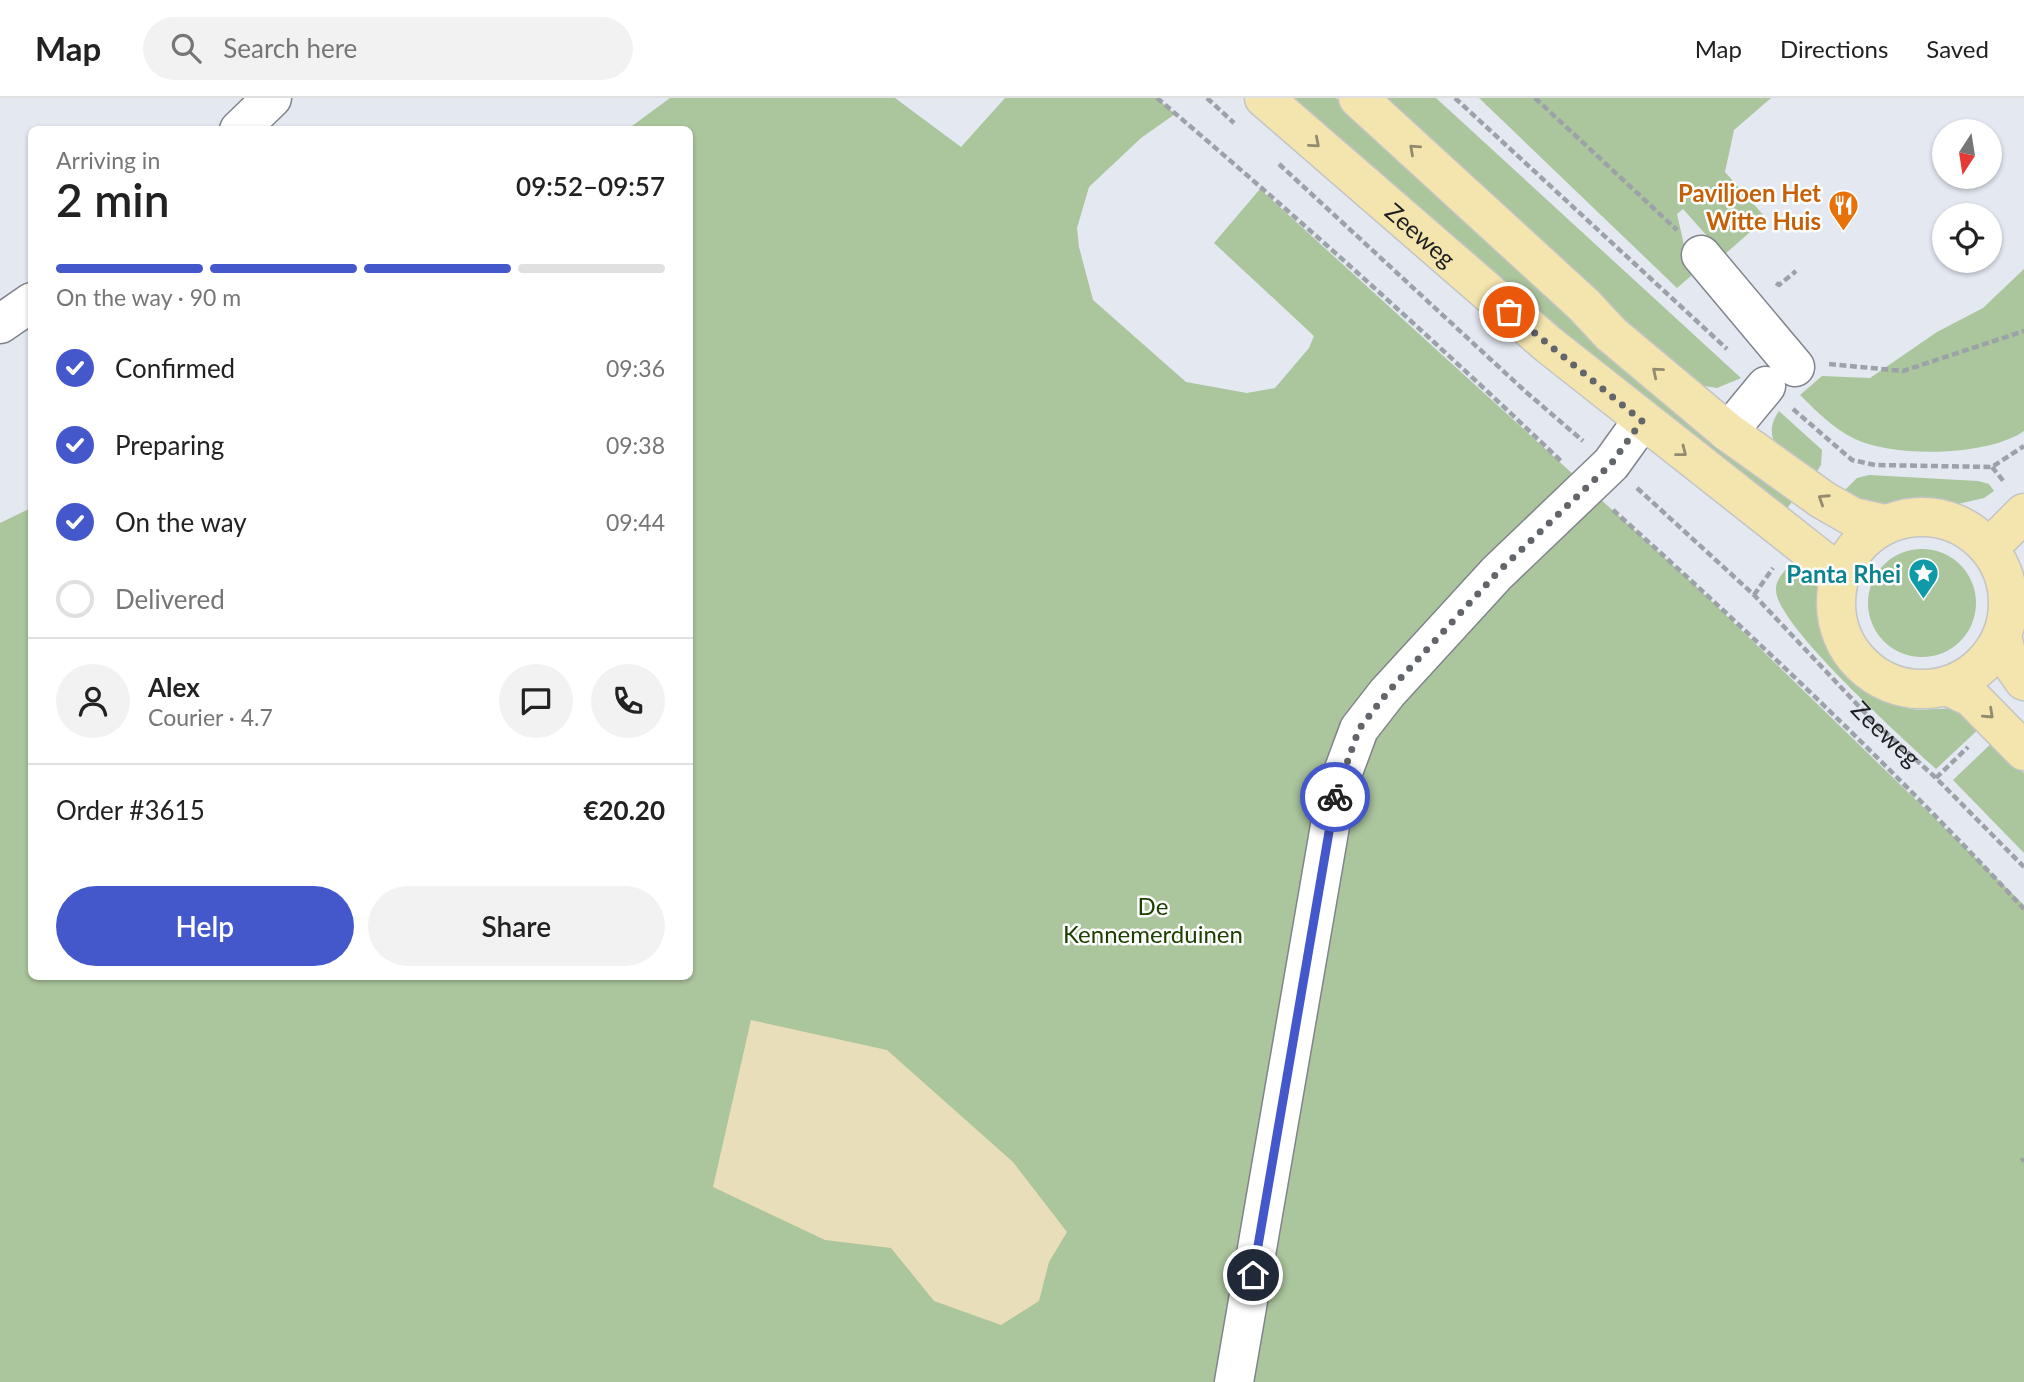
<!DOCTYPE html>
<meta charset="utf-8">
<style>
:root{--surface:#fff;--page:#f2f2f2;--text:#222;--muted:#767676;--line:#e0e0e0;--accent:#4458cc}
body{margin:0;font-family:Lato,sans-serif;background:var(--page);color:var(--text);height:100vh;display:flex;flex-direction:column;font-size:26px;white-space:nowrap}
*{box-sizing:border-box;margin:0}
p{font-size:23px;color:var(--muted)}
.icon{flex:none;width:38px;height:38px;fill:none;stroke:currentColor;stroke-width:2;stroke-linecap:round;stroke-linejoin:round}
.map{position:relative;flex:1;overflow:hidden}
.side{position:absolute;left:28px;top:28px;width:665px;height:854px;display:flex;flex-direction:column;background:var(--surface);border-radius:10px;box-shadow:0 2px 5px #0004}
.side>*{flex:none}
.needle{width:46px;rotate:192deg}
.controls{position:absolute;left:1932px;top:21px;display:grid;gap:14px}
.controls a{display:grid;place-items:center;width:70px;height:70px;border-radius:50%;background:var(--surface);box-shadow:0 2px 5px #0004;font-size:35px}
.pin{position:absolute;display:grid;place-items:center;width:60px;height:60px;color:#fff;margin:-30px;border:4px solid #fff;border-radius:50%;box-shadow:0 2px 7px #0007}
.courier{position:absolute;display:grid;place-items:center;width:70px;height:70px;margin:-35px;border:5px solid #4458cc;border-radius:50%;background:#fff;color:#222;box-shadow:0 2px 9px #0007}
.overview em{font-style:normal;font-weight:600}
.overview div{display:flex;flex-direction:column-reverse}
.overview{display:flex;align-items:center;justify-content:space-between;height:119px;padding:0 28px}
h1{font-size:46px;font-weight:600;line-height:52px}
.bar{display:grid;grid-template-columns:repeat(4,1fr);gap:10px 7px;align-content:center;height:84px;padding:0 28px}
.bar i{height:9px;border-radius:5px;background:var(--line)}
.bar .current{background:var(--accent)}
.bar p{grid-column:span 4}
.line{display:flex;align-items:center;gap:18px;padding:0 28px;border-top:2px solid var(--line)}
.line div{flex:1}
.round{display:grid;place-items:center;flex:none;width:74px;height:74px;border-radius:37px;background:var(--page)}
ol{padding:0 28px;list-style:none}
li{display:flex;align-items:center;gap:21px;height:77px}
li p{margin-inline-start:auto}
li .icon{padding:7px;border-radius:50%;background:var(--accent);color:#fff;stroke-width:4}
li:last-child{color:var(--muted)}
li i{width:38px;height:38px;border:4px solid var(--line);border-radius:50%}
.action{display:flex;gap:14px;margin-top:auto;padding:14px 28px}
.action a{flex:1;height:80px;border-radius:42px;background:var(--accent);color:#fff;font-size:28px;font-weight:600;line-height:80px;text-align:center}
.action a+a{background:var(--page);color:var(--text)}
header{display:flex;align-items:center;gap:42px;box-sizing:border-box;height:98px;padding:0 35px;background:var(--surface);border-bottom:2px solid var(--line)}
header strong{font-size:33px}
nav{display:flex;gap:38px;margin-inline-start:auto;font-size:24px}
.search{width:490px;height:63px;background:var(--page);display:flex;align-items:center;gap:18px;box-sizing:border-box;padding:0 24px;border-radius:38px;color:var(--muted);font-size:26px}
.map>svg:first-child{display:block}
</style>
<header>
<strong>Map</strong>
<div class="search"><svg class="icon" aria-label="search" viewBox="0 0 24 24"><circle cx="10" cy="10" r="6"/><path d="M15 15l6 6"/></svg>Search here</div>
<nav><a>Map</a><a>Directions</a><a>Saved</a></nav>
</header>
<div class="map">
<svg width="2024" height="1284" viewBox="0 0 2024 1284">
<rect width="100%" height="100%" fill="#e3e8f1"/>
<!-- green -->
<path fill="#abc59d" d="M670 0H895L961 49 1005 0H1157L1175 16 1141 40 1089 89 1077 130 1079 149 1093 202 1186 284 1247 295 1275 290 1309 250 1314 238 1214 145 1260 91 1699 491 2024 807V1284H0V425L31 410 32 878H690V32L628 31Z
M1287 0H1336L1528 177 1796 399 1784 414 1660 323Z
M1378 0H1436L1741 280 1717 290 1692 286Z
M1479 0H1771L1734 32 1725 74 1766 120 1724 157 1683 111 1677 116 1691 178 1677 190Z
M2024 171V333C1989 358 1895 360 1855 341 1833 330 1817 314 1800 297L1822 278 1870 280 1937 234 1983 210Z
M1779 313 1822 352 1821 367 1814 378C1790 361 1757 345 1779 313Z
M1869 377 1978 383 1989 386 1994 393 1984 400 1958 406 1921 401 1872 407 1841 396 1857 380Z
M1868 505a54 54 0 1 1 108 0a54 54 0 1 1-108 0Z
M1799 457C1804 464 1811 471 1815 479 1825 502 1816 528 1828 552 1846 583 1876 606 1912 611 1926 613 1942 609 1955 611 1964 613 1975 622 1983 627L1936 671C1906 643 1776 527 1776 492 1775 479 1791 467 1799 457Z
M1996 641 2024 675V755L1953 682Z"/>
<!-- sand -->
<path fill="#e8deb9" d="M751 922 887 952 1013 1064 1067 1134 1049 1164 1039 1203 1001 1227 934 1203 891 1150 825 1142 713 1089Z"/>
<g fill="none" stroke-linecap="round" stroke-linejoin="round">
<defs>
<path id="minor" d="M239 32 272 0
M1701 157 1795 269
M0 226 32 204
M1728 334 1766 288
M1234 1284 1336 693 1359 631 1387 595 1497 475 1611 366 1642 323"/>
<g id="major">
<path id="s2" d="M1264 0 1549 247 1823 463 1838 484"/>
<path d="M1358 0 1584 207 1611 236 1728 334 1823 402 1853 419 1885 426"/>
<circle cx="1922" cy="505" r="86"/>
<path d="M1989 450 2024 415"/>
<path d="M2002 538 2007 559 2024 583"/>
<path d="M1947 588 1971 599 2024 653"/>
</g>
</defs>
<!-- minor casing -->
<use href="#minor" stroke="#80848c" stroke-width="41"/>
<!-- major casing -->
<use href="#major" stroke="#c4c4c5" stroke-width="41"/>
<!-- path -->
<g stroke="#9da1a8" stroke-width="4.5" stroke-dasharray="7 3.5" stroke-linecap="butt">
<path d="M1157 0C1295 117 1430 238 1561 363"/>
<path d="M1207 0 1234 25"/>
<path d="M1455 0 1727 251"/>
<path d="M1535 0 1677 132"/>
<path d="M1279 66 1526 294 1583 343"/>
<path d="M1776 185 1779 187 1796 173"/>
<path d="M1829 266 1903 273 2024 233"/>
<path d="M1793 311 1852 362 1875 367 1992 369 2024 348"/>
<path d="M1992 369 2005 385"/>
<path id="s1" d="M1637 390 1754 497 1869 619 1936 680 2024 769"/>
<path d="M1613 412C1756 540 1894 671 2024 811"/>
<path d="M1754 497 1773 470"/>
<path d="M1936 680 1968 649"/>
<path d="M2021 1063 2024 1061"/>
</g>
<!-- minor -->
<use href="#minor" stroke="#fff" stroke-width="38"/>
<!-- major -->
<use href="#major" stroke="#f4e5ae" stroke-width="38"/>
</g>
<!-- one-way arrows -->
<defs><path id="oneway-chevron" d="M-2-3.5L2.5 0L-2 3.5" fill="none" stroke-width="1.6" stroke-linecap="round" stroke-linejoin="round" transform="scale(1.75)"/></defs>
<g stroke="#938b6f">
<use href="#oneway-chevron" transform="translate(1315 45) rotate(41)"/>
<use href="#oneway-chevron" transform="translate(1414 51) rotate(-138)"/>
<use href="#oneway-chevron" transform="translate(1657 274) rotate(-140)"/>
<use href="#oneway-chevron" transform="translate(1682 354) rotate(38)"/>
<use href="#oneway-chevron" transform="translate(1823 401) rotate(-147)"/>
<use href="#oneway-chevron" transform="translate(1989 616) rotate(43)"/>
</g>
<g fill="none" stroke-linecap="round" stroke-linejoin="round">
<!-- done -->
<path stroke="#62656a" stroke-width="7" stroke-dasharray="0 12.6" d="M1335 699 1359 631 1387 595 1497 475 1611 366 1642 323 1509 214"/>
<!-- route -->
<path stroke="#4458cc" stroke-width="9" d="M1253 1177 1335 699"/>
</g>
<!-- icons -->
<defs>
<symbol id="restaurant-pin" viewBox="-11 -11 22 30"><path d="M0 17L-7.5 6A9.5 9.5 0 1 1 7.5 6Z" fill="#e8710a" stroke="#fff"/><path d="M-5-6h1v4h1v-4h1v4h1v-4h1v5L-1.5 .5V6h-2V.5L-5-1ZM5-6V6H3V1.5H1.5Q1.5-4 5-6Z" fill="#fff"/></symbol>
<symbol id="sight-pin" viewBox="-11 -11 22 30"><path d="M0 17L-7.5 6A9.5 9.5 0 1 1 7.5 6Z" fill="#0f9aa8" stroke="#fff"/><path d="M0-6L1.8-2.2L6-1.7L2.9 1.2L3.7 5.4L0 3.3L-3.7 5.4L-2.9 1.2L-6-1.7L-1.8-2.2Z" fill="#fff"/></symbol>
</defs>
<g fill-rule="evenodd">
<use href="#restaurant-pin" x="1826" y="90" width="35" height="47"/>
<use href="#sight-pin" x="1906" y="458" width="35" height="47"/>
</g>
<g text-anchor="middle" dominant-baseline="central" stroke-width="5" stroke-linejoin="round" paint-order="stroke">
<!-- food labels -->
<g font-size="24" font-weight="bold" fill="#c56008" stroke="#fff" text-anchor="end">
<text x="1821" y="94">Paviljoen Het<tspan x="1821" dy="28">Witte Huis</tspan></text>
</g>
<!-- street labels -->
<g font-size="24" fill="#1c1e21" stroke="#fff">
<text stroke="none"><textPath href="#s2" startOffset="208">Zeeweg</textPath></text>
<text stroke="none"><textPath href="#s1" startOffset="350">Zeeweg</textPath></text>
</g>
<!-- culture labels -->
<g font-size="24" font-weight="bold" fill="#0d838f" stroke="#fff" text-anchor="end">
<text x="1901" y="475">Panta Rhei</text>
</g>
<!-- park labels -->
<g font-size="24" fill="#1d4000" stroke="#fff">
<text x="1153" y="807">De<tspan x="1153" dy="28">Kennemerduinen</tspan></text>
</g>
</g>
</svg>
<div class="controls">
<a><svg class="needle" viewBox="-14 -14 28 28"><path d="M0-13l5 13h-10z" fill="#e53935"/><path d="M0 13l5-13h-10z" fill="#767676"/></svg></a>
<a><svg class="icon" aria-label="locate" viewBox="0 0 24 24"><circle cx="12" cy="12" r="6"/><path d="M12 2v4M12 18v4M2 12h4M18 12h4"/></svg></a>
</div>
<div class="pin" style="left:1509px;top:214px;background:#ea580c"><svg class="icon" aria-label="bag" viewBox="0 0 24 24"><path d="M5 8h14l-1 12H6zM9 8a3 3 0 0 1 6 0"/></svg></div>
<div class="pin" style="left:1253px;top:1177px;background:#1f2937"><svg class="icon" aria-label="home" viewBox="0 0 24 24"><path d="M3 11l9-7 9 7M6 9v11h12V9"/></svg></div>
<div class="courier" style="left:1335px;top:699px"><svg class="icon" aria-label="bike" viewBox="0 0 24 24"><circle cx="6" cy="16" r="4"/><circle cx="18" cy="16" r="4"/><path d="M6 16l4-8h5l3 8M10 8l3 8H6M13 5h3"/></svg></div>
<section class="side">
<div class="overview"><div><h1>2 min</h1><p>Arriving in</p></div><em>09:52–09:57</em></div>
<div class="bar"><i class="current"></i><i class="current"></i><i class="current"></i><i></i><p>On the way · 90 m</p></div>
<ol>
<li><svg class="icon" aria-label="check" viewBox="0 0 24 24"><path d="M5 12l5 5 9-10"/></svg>Confirmed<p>09:36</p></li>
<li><svg class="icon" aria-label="check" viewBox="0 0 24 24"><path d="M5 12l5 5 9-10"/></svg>Preparing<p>09:38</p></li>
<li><svg class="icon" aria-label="check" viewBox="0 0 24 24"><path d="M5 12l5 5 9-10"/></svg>On the way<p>09:44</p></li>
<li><i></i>Delivered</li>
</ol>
<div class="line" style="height:126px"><a class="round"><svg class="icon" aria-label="person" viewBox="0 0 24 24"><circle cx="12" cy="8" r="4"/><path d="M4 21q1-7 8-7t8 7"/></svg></a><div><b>Alex</b><p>Courier · 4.7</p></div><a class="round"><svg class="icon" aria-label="chat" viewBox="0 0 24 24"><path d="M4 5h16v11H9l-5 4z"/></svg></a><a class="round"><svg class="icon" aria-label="phone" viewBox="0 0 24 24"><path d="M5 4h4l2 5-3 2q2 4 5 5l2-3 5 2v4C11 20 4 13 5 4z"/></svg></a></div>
<div class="line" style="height:91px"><div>Order #3615</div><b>€20.20</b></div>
<div class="action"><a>Help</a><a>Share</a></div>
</section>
</div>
